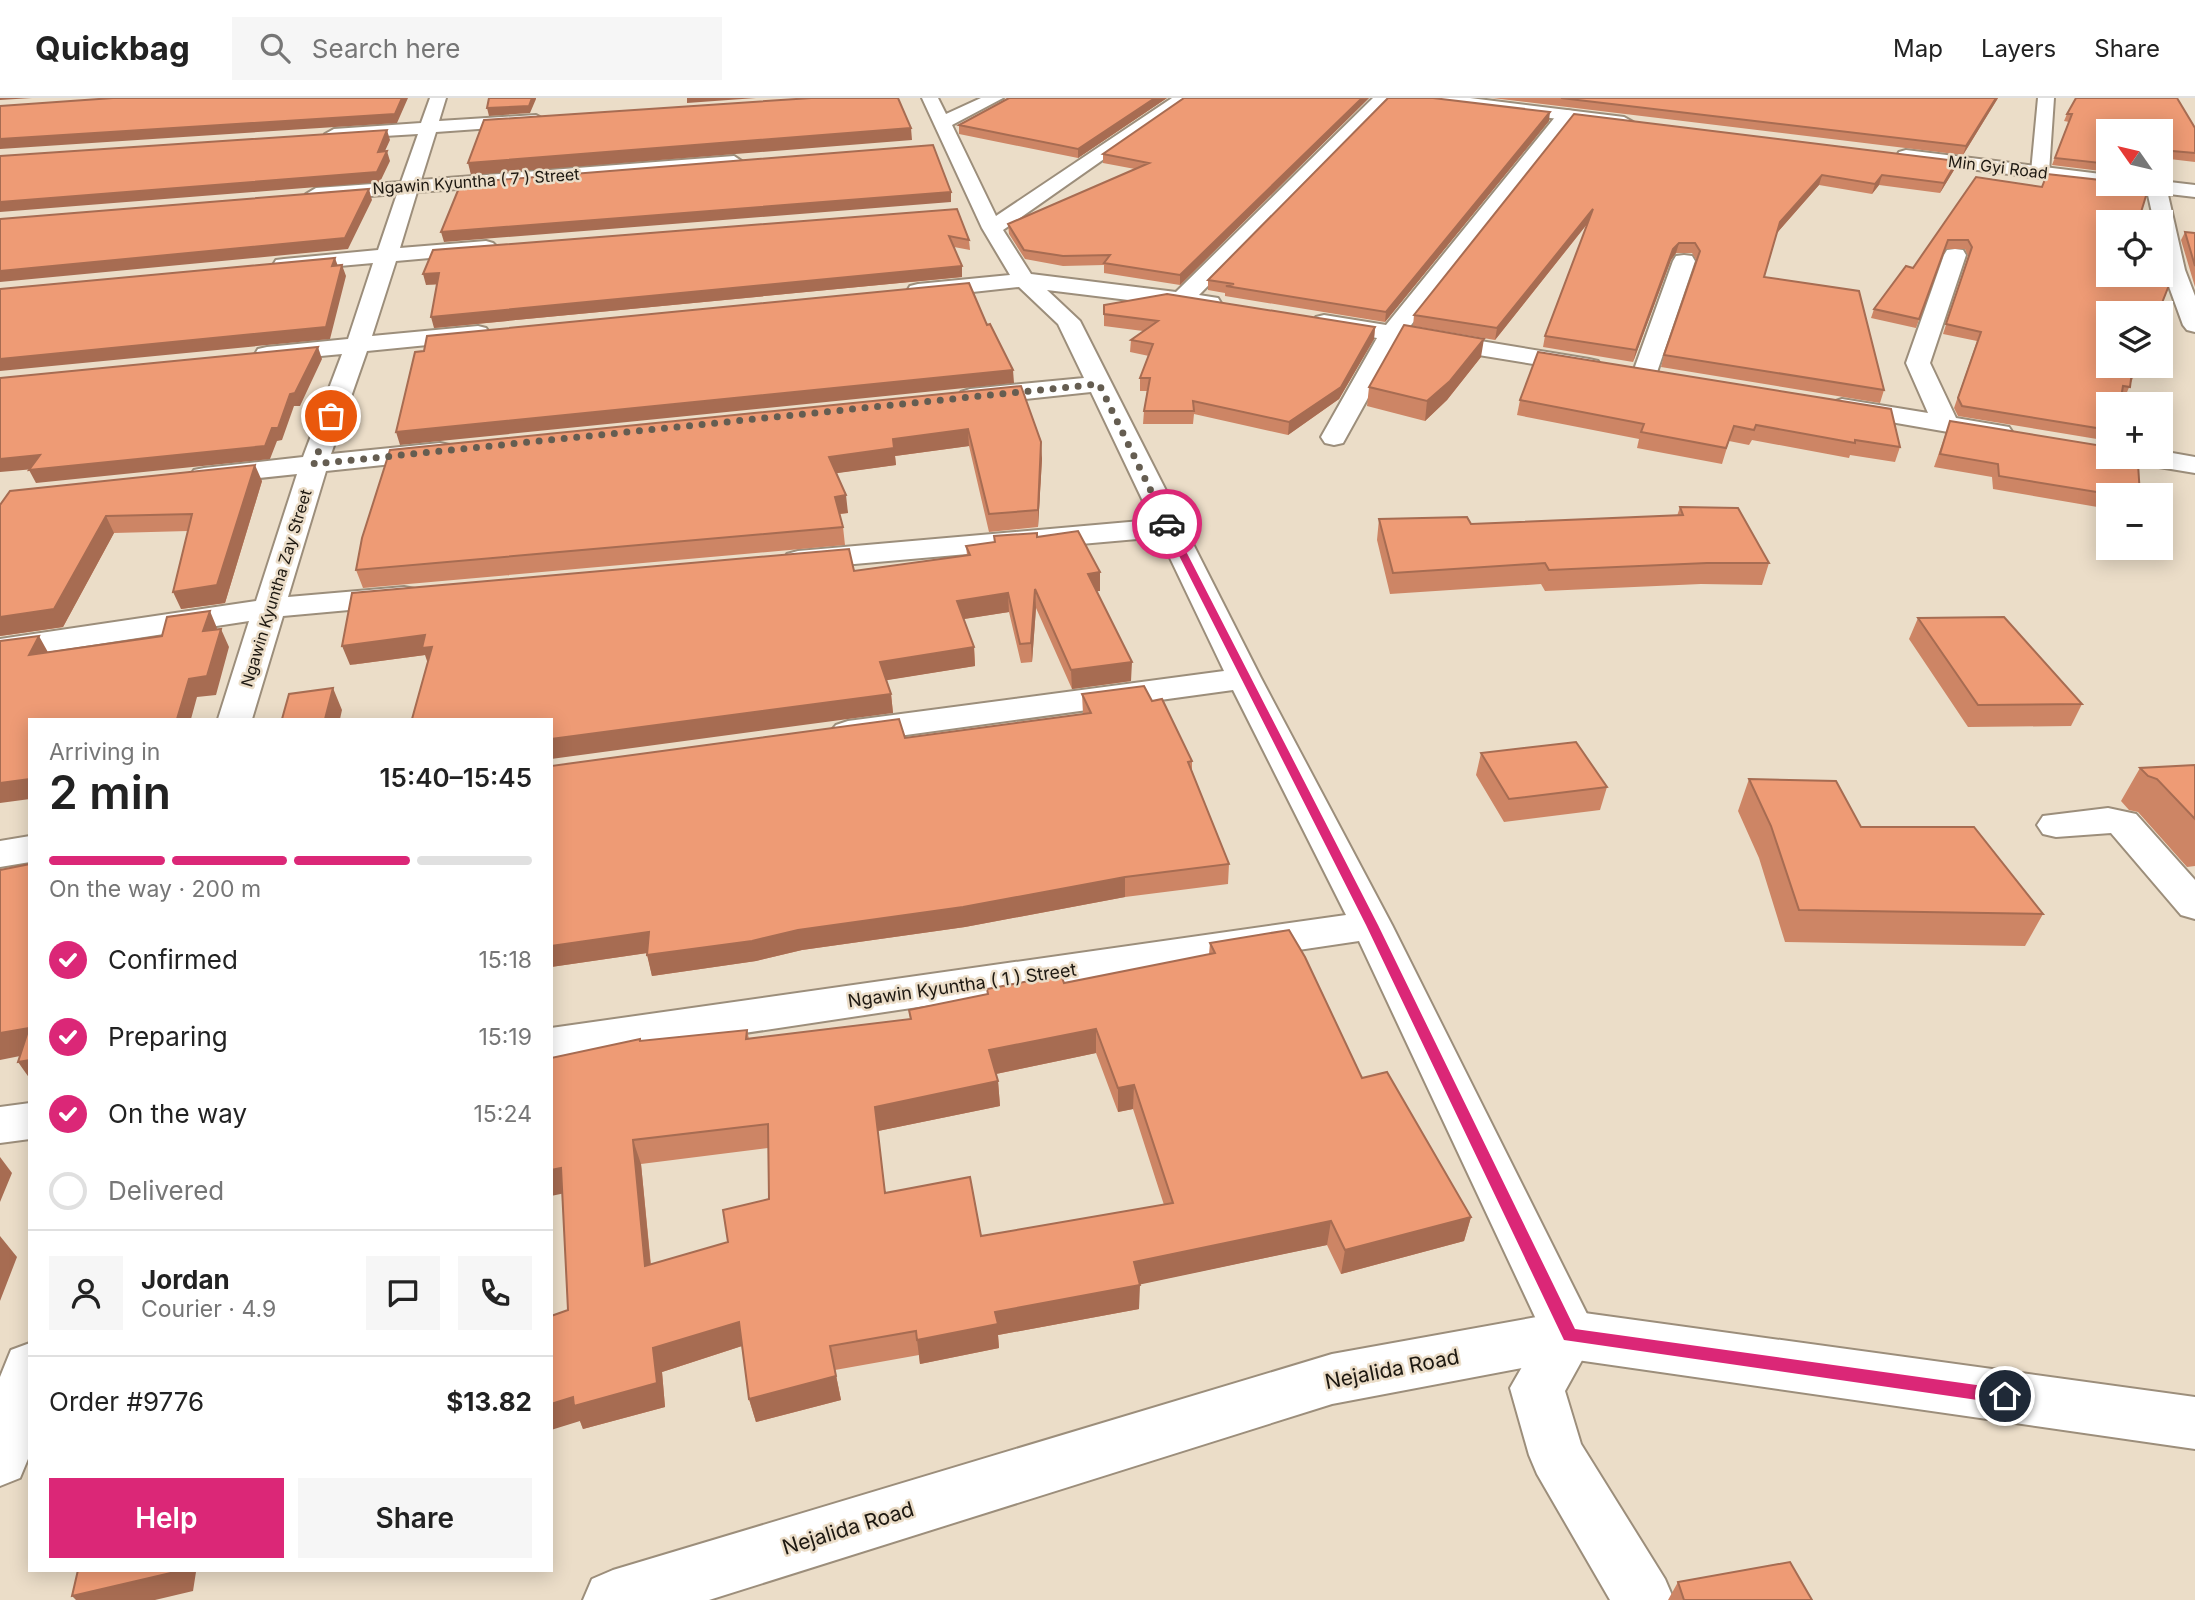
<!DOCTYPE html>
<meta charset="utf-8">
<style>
:root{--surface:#fff;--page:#f6f6f6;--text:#222;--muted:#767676;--line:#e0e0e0;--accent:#db2777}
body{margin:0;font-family:Inter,sans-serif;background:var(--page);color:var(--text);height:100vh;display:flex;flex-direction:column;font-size:26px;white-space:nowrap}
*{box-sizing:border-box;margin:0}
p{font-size:23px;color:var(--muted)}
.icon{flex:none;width:38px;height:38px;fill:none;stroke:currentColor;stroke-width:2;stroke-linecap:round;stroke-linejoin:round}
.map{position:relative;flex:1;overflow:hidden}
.details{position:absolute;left:28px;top:620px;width:525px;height:854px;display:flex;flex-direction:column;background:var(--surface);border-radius:0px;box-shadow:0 4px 18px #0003}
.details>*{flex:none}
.needle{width:46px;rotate:304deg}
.controls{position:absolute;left:2096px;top:21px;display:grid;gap:14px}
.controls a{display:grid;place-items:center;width:77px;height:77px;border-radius:0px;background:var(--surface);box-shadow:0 4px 18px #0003;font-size:35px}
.pin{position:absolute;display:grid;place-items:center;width:60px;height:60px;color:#fff;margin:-30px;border:4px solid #fff;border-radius:50%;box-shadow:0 2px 7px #0007}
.courier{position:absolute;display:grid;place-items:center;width:70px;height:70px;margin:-35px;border:5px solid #db2777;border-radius:50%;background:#fff;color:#222;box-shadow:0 2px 9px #0007}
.headline em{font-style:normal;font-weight:600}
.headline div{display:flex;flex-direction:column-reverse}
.headline{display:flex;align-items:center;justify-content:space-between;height:119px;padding:0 21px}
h1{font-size:46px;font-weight:600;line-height:52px}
.bar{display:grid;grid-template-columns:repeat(4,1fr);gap:10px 7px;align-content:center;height:84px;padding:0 21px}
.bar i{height:9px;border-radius:5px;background:var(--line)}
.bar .active{background:var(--accent)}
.bar p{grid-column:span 4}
.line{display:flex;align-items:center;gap:18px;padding:0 21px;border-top:2px solid var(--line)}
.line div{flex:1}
.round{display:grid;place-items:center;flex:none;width:74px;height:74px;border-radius:0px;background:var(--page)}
ol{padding:0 21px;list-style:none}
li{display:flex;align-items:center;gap:21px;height:77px}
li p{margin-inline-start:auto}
li .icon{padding:7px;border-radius:50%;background:var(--accent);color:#fff;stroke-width:4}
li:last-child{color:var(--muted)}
li i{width:38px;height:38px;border:4px solid var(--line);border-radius:50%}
.action{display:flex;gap:14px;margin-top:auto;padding:14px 21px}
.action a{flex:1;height:80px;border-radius:0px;background:var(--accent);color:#fff;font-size:28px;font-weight:600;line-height:80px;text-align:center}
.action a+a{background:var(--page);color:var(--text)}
header{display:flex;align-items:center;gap:42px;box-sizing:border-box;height:98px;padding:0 35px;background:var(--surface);border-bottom:2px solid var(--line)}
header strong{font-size:33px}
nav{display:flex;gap:38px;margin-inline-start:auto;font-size:24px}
.search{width:490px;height:63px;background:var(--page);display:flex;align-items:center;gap:18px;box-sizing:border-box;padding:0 24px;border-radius:0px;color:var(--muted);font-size:26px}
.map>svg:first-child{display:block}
</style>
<header>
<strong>Quickbag</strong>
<div class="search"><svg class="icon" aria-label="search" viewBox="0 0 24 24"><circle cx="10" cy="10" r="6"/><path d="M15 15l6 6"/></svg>Search here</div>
<nav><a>Map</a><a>Layers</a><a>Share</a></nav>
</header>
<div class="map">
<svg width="2195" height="1502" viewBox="0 0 2195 1502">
<rect width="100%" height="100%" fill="#ebddc8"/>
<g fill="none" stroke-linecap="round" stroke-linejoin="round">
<defs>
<path id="minor" d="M430 0H446L439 23 536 17 545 22 536 27 436 34 421 82 734 58 743 64 734 70 417 94 400 150 486 143 493 145 497 149 493 153 486 155 396 163 372 238 478 228 486 230 490 235 486 240 478 242 367 253 331 356 440 345 450 347 454 353 450 359 440 361 326 373 288 499 404 489 415 491 420 498 415 505 404 507 283 518 252 621H218L249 523 0 561V541L256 503 297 376 204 386 194 384 190 378 194 372 204 370 303 359 342 256 267 263 258 261 255 256 258 251 267 249 348 241 373 165 284 173 276 172 273 167 276 162 284 161 378 152 397 96 316 102 306 96 316 90 401 84 418 36 334 41 325 36 334 31 421 25Z
M922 0H938L946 16 981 0H1003L952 27 996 118 1172 0H1191L1003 132 1031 176 1176 194 1373 0H1391L1199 197 1218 200 1221 205 1218 210 1210 212 1047 192 1080 223 1261 580 1392 827 1589 1220 1596 1237 1565 1293 1581 1346 1665 1481 1674 1502H1610L1537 1376 1529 1357 1510 1290 1542 1234 1359 843 551 964V930L1346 817 1233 592 848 645 836 641 830 634 836 627 848 623 1224 573 1160 439 798 471 787 468 783 462 787 456 798 453 1152 422 1091 294 970 307 961 304 957 299 961 294 970 291 1084 280 1058 226 1019 189 918 200 910 198 907 193 910 188 918 186 1010 177 982 130Z
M2038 0H2054L2049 74 2040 80 2031 74Z
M1566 12 1572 13 1575 17 1572 21 1408 231 1589 261 1598 263 1601 268 1598 273 1589 275 1399 244 1343 345 1334 347 1325 345 1321 339 1377 240 1316 229 1312 224 1316 219 1324 217 1386 227 1560 13Z
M2161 83 2166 88 2185 172 2195 198V234L2187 232 2183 227 2163 172 2161 124H2154L2146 88 2161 86Z
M1955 151 1963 152 1966 157 1930 265 1956 320 2009 329 2013 335 2009 341 2000 343 1833 314 1829 309 1833 304 1842 301 1928 315 1906 265 1944 157 1947 152Z
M1684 157 1692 158 1695 163 1656 277 1653 282 1644 284 1635 282 1632 277 1673 163 1676 158Z
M2161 353 2195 359V375L2135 365 2131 359H2161Z
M2108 710 2136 716 2195 782V821L2181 817 2111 735 2056 739 2043 736 2037 727 2043 718Z
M30 738V764L0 769V743Z
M30 1005V1041L0 1045V1009Z
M30 1245V1356L20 1380 0 1388V1279L11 1252Z"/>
<path id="secondary" d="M1420 0H1470L1624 19 1633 24 1624 29 1428 5Z
M1906 52 2109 77V86H2117L2109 89 1899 62 1897 58 1899 54Z
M2161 83 2195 87V99L2134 92 2124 86H2161Z
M1570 1213 2195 1299V1351L1570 1261 1332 1306 709 1502H583L592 1481 613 1472 1332 1256Z"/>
</defs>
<!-- minor casing -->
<use href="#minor" stroke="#9c8e7b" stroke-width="4"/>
<!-- secondary casing -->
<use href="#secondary" stroke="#9c8e7b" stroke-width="4"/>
<!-- minor -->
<use href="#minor" fill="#fff" fill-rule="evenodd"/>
<!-- secondary -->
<use href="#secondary" fill="#fff" fill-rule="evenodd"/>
</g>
<!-- wall -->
<path fill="#cd8565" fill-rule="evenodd" d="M1009 0H1167L1078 60 959 36V27Z
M1184 0H1369L1180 187 1104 175V167L1063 168 1025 161 1009 136 1008 126 1135 71 1103 65V56Z
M1492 0H1998L1963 57Z
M1574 16 1957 63 1954 72 1940 95 1879 87 1872 96 1819 87 1777 135 1764 179 1884 292 1880 305 1661 269 1664 257 1697 163 1692 155H1676L1671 162 1633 264 1543 249 1545 238 1588 125 1495 242 1413 228 1414 217Z
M2067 16 2195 30V64L2161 60V33H2109V74L2052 67 2069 24 2064 23Z
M1549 23 1385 224 1225 198V195L1208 192V182Z
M1976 79 2138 124V268L2125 299 2122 298 2109 306V343L1958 318 1954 310 1977 243 1943 236 1968 158 1965 151H1945L1916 230 1871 220 1874 211 1913 170Z
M957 111 969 142 970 152 954 149 962 168V179L434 230 437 186 426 187Z
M2185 134 2195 135V189L2181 142Z
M1104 207 1375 229 1374 241 1339 301 1288 337 1194 316 1193 326H1143L1144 313 1147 293H1140V280L1149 258 1130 254 1131 242 1143 233 1104 228Z
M1538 254 1900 349 1895 364 1850 357 1849 360 1752 342 1749 347 1729 343 1722 366 1637 350 1639 341 1517 317 1520 302Z
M1481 259 1447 302 1425 323 1367 308 1369 289Z
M1021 288 1042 361 1038 429 989 434 969 348 895 358 896 367 836 375 848 415 840 416 843 429 845 447 363 490 356 472Z
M1950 323 2140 397H2109V411L1993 391 1992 379 1934 369Z
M262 383 225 505 181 511 188 433 114 435 63 529 0 538V407Z
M1680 409 1769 465 1762 487 1701 486 1545 493 1541 486 1390 496 1377 442 1379 421 1471 426 1677 418Z
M994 438 1037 439 1100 493H1096L1131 583 1072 591 1036 510 1032 564 1021 565 1009 514 963 521 974 549 975 568 886 582 891 596 893 615 425 557 350 567 854 473 967 457 966 448 994 444Z
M1918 520 2082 606 2071 628 1968 629 1909 541Z
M1082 596 1152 603 1192 663V673L1229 766 1228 786 1125 799 965 829 802 852 756 863 652 878 647 855 551 869V668L905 640 1083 616Z
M1481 655 1607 689 1600 712 1504 724 1476 677Z
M2195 667V768L2187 769 2138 714 2129 712 2121 703 2140 670Z
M1749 681 1861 729 2043 816 2025 848 1785 844 1759 760 1738 713Z
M1210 845 1362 980 1471 1119 1464 1143 1341 1176 1327 1147 1139 1186V1211L998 1237 999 1250 920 1266 919 1257 835 1272 841 1302 756 1324 749 1301 742 1248 662 1274 665 1309 583 1331 580 1323 568 1212 562 1096 641 943 747 932 749 941 910 921 909 912 987 896V891L1064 885 1209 856ZM1096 955 1118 1014 1133 1011 1164 1107 981 1138 885 1095 878 1033 1000 1008 998 983 996 976ZM768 1050 769 1101 728 1144 651 1167 641 1066Z
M1678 1484 1812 1502H1668Z"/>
<!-- shaded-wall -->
<path fill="#a76c52" d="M0 0H32L0 2Z
M402 0H408L397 25 0 51V41Z
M532 0H536V1L530 15 489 18 487 10Z
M687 0H756L687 5Z
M1155 0H1167L1078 60V51Z
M1362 0H1369L1180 187V177Z
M1996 0H1998L1963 57 1966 48Z
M1550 14 1549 23 1385 224 1386 214Z
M911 30 912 42 471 77 468 65Z
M387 32 390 42 380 64 378 54Z
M387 53 390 63 380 84 0 114V104Z
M1957 63 1954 72 1940 95 1944 85Z
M1822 77 1819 87 1777 135 1780 124Z
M1882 77 1879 87 1872 96 1875 86Z
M369 91 372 102 348 151 0 184V173Z
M951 94V104L444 144 441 134Z
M1593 111 1591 121 1495 242 1497 230Z
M1679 145 1676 155 1671 162 1633 264 1636 252 1673 151Z
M335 160 339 171 332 168Z
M342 167 346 178 330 241 0 273V261Z
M962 168V179L434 230 431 219Z
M439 175 442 186 426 187 423 176Z
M1375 229 1374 241 1339 301 1288 337 1289 324Z
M1484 241 1481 259 1447 302 1425 323 1427 303Z
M318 249 322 261 300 308H294L282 342 277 343 270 361 36 385 29 372 290 296Z
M1013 272 1014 285 400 347 396 334Z
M968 331 969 348 895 358 896 367 831 376 829 359 893 341Z
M1041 344 1042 361 1038 429V412Z
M40 357 46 370 0 374V361Z
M255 367 262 383 225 505 181 511 173 494Z
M846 397 848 415 838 416 835 399Z
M106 418 114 435 63 529 0 538V519Z
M1100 474V493L1088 494V476Z
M1035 491 1036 510 1032 564 1031 545Z
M1008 495 1009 514 958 522 957 503Z
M210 513 217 530 211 551 203 533Z
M221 531 229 549 216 597 197 599 191 621H177L189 581Z
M425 537 432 549 429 569 425 557 350 567 342 548Z
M39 538 49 556 29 557Z
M974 549 975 568 882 583 880 564Z
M1132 564 1131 583 1072 591 1071 572Z
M333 590 342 612 340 621H325Z
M891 596 893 615 551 661V641Z
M30 681V701L0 705V685Z
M1125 779V799L965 829 802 852 756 863 652 878 647 857Z
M649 834 654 854 551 869V848Z
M29 930 30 956 0 962V935Z
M1096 931V955L991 977 989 952Z
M30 962V981L18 964Z
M998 983 1000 1008 878 1033 888 1119 875 1009Z
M1134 987 1133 1011 1118 1014V990Z
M633 1042 641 1066 653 1192 645 1168Z
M0 1059 12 1075 0 1104Z
M561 1070 570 1094 551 1098V1072Z
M1471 1119 1464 1143 1341 1176 1345 1152Z
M1331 1123 1327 1147 1133 1188 1134 1164Z
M0 1138 17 1159 0 1203Z
M1140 1187 1139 1211 998 1237 999 1250 920 1266 917 1242 995 1214Z
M739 1224 745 1247 662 1274 665 1309 583 1331 580 1323 551 1332V1306L653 1250Z
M830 1248 841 1302 756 1324 749 1301Z
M175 1472H205L196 1474 193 1493 155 1502H76L72 1498Z"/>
<!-- building -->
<path fill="#ee9b75" stroke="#a76c52" stroke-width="2" fill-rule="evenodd" d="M113 0H402L395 16 0 41V8Z
M489 0H532L529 8 487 10Z
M811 0H898L911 30 468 65 484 22Z
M1009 0H1155L1078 51 959 27Z
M1184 0H1362L1180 177 1104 165 1110 157 1063 158 1024 152 1008 126 1149 65 1103 56Z
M1388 0H1433L1550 14 1386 214 1226 188 1234 186 1208 182Z
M1561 0H1996L1966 48Z
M2076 0H2177L2195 30V55L2161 52V33H2109V66L2055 60 2072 16H2067Z
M1574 16 1957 63 1944 85 1882 77 1875 86 1822 77 1780 124 1764 179 1859 193 1884 292 1664 257 1700 153 1695 145H1679L1673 151 1636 252 1545 238 1593 111 1497 230 1414 217Z
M387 32 378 54 387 53 377 74 0 104V58Z
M933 47 951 94 441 134 461 85Z
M2047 76 2109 83V86H2136L2149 88 2138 124H2109V177H2161V129L2163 130 2164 163 2171 182 2158 215H2109V268H2138L2135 274 2132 273 2130 289 2123 288 2120 306H2109V332L1962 308 1958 300 1981 234 1946 226 1972 149 1968 142H1948L1919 221 1874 211 1906 168 1913 170 1976 79 2042 89Z
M369 91 345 140 0 173V121Z
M957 111 969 142 949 138 962 168 431 219 439 175 423 176 433 152Z
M2185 134 2195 135V168Z
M335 160 332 168 342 167 326 229 0 261V191Z
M969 185 987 227 990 226 1013 272 396 334 415 254 424 253 427 238Z
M1167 196 1375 229 1341 289 1289 324 1193 303 1194 313H1144L1150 280H1140L1153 246 1131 242 1158 223 1104 216V207Z
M1404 227 1484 241 1450 283 1427 303 1369 289Z
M318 249 295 295 290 296 278 330H272L265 348 29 372 40 357 0 361V280Z
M1538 254 1891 311 1900 349 1855 342V345L1756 327 1754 332 1734 328 1726 350 1641 334 1644 326 1520 302Z
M1021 288 1041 344 1038 412 989 416 968 331 893 341 894 350 829 359 846 397 835 399 843 429 356 472 362 440 390 352Z
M1950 323 2109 349V359H2128L2138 366 2140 397H2115L1999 378 1998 366 1940 356Z
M255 367 217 487 173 494 192 416 106 418 54 511 0 519V407L10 393Z
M1680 409 1738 410 1769 465H1707L1549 472 1545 465 1393 475 1379 421 1467 419 1471 426 1683 417Z
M1078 433 1100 474 1088 476 1132 564 1071 572 1035 491 1031 545 1020 546 1008 495 957 503 974 549 880 564 891 596 551 641V621H412L432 549 422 550 425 537 342 548 352 495 849 451 854 473 970 457 966 448 995 444 994 438 1037 435V439Z
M210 513 203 533 221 531 207 578 189 581 177 621H30V681L0 685V543L39 538 29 557 162 538 167 519Z
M2004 519 2082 606 1978 607 1918 520Z
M1144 588 1152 603 1162 601 1192 663 1188 664 1229 766 1125 779 963 809 798 832 752 843 647 857 649 834 551 848V668L899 621 905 640 1091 615 1082 596Z
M333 590 325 621H282L289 596Z
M1576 644 1607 689 1509 701 1481 655Z
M2195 667V721L2157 681 2148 678 2140 670Z
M1749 681 1836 683 1861 729H1974L2043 816 1799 812 1771 728Z
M30 766V962L18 964 29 930 0 935V772Z
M1289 832 1305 859 1362 980 1387 974 1471 1119 1345 1152 1331 1123 1134 1164 1140 1187 995 1214 998 1226 917 1242 916 1233 830 1248 836 1278 749 1301 739 1224 653 1250 657 1285 574 1308 573 1299 551 1306V1218L568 1212 561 1070 551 1072V960L640 941V943L747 932 746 941 911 921 909 912 988 896 987 891 1061 877 1064 885 1215 855 1210 845ZM1096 931 1118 990 1134 987 1173 1105 981 1138 970 1079 885 1095 875 1009 998 983 989 952ZM768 1026 769 1101 723 1112 728 1144 645 1168 633 1042Z
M1790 1464 1812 1502H1684L1678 1484Z
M78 1472H175V1474L72 1498Z"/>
<!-- route -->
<path fill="#db2777" d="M1167 423 1172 426 1378 827 1575 1231 2005 1291 2010 1293 2013 1298 2010 1304 2005 1306 1564 1242 1366 827 1163 426Z"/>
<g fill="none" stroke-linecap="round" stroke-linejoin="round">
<!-- done -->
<path stroke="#655d51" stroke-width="7" stroke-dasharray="0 12.6" d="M331 318 314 366 1099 286 1167 426"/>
</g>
<g text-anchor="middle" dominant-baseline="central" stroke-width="5" stroke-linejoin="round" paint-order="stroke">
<!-- far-street labels -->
<g font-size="16" fill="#1d1811" stroke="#ebddc8">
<text transform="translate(1998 69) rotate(7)">Min Gyi Road</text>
<text transform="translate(476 83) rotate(-4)">Ngawin Kyuntha ( 7 ) Street</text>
<text transform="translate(276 490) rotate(-73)">Ngawin Kyuntha Zay Street</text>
</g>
<!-- street labels -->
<g font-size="18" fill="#1d1811" stroke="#ebddc8">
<text transform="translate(962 887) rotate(-8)">Ngawin Kyuntha ( 1 ) Street</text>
</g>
<!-- near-street labels -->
<g font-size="21" fill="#1d1811" stroke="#ebddc8">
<text transform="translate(1392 1271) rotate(-11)">Nejalida Road</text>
<text transform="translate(848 1430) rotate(-17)">Nejalida Road</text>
</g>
</g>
</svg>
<div class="controls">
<a><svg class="needle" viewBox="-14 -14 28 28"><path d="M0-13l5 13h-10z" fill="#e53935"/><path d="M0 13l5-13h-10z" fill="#767676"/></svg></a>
<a><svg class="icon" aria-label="locate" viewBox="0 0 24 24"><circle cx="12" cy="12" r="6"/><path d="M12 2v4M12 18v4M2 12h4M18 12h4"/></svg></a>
<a><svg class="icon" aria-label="layers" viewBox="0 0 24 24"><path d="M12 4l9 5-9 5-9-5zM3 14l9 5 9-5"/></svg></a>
<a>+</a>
<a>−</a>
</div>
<div class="pin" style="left:331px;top:318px;background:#ea580c"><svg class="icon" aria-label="bag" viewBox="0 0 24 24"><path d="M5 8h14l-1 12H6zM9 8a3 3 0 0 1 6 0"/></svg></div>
<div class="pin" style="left:2005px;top:1298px;background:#1f2937"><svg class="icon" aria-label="home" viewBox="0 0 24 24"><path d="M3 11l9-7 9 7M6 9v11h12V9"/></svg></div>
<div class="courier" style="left:1167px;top:426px"><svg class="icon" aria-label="car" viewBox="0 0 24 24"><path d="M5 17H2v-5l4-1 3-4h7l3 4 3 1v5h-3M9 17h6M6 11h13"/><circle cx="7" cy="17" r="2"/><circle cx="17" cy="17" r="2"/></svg></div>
<section class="details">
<div class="headline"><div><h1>2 min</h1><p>Arriving in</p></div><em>15:40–15:45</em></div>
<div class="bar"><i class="active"></i><i class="active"></i><i class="active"></i><i></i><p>On the way · 200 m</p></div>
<ol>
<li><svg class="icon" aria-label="check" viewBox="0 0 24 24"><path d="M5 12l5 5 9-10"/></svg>Confirmed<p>15:18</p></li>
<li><svg class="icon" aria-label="check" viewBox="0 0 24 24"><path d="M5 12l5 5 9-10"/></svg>Preparing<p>15:19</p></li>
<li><svg class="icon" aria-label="check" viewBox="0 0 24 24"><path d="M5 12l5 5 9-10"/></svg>On the way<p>15:24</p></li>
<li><i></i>Delivered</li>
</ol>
<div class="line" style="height:126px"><a class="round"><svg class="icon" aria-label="person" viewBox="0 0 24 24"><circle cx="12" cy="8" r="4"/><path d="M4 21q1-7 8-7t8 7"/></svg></a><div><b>Jordan</b><p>Courier · 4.9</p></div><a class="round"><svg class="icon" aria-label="chat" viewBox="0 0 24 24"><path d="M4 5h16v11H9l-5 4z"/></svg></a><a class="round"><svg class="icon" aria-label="phone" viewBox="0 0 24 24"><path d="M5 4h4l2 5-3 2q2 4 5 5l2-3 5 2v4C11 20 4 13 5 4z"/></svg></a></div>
<div class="line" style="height:91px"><div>Order #9776</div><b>$13.82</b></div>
<div class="action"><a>Help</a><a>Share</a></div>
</section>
</div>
